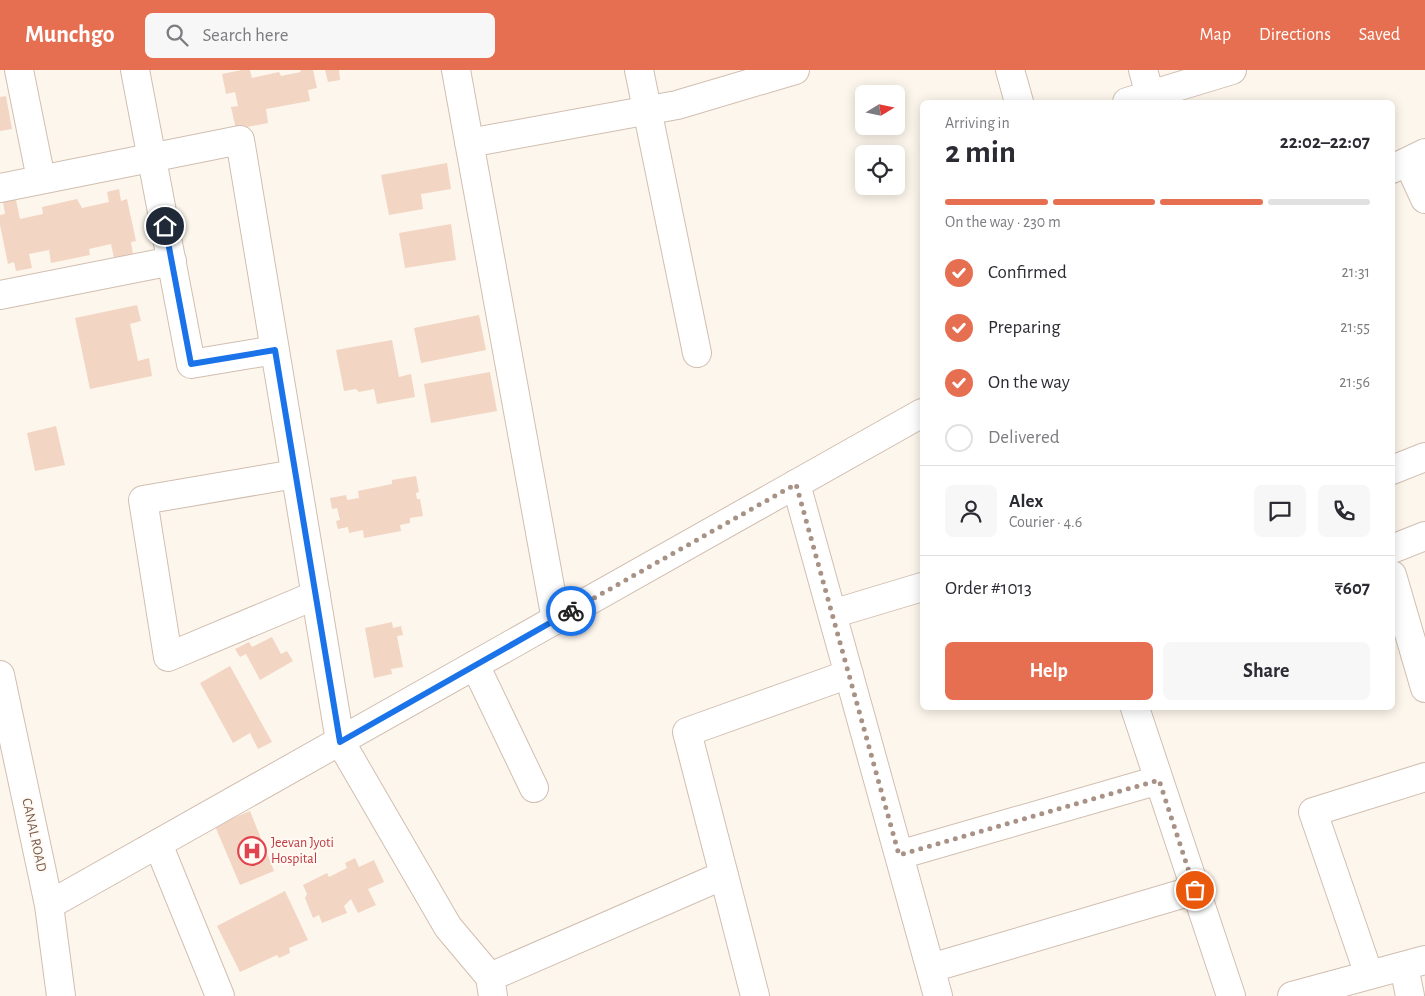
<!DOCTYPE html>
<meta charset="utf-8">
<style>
:root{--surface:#fff;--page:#f7f7f7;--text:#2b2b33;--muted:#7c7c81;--line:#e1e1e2;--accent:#e76f51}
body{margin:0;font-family:"Alegreya Sans",sans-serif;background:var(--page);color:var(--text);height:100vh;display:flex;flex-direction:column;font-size:19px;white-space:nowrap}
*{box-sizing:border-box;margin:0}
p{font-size:16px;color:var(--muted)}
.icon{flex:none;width:28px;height:28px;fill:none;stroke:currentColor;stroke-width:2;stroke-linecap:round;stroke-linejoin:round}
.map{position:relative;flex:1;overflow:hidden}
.panel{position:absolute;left:920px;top:30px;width:475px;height:610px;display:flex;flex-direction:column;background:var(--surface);border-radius:8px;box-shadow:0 2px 12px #0003}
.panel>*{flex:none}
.needle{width:32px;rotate:80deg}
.fabs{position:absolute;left:855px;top:15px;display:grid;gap:10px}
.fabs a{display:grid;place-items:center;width:50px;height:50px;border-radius:8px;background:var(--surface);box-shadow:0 2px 12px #0003;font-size:25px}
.pin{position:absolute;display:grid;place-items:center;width:42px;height:42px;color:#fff;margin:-21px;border:2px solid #fff;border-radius:50%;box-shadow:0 1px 5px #0007}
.courier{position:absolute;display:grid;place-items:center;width:50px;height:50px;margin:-25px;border:4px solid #1a73e8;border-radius:50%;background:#fff;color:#222;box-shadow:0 1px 6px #0007}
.summary em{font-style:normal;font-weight:600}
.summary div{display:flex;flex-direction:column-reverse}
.summary{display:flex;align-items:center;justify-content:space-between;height:85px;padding:0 25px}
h1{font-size:32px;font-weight:600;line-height:38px}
.bar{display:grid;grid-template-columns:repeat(4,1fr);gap:8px 5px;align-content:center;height:60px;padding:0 25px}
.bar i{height:6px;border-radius:4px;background:var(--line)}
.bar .current{background:var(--accent)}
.bar p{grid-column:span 4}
.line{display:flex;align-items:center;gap:12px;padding:0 25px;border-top:1px solid var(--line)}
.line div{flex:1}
.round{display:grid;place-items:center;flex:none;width:52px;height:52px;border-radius:8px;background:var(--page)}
ol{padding:0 25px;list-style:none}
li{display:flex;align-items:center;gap:15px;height:55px}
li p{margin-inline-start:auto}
li .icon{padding:5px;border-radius:50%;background:var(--accent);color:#fff;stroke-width:4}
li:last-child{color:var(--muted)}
li i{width:28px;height:28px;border:2px solid var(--line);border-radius:50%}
.primary-button{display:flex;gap:10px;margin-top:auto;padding:10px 25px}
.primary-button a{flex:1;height:58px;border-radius:8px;background:var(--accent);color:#fff;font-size:20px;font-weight:600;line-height:58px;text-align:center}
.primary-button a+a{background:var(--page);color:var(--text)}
header{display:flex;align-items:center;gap:30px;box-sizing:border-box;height:70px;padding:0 25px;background:var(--accent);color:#fff}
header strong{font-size:24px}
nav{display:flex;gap:28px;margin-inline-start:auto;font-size:18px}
.search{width:350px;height:45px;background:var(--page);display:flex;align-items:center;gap:12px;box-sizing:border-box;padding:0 18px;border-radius:8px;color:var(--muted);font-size:19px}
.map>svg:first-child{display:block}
</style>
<header>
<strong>Munchgo</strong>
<div class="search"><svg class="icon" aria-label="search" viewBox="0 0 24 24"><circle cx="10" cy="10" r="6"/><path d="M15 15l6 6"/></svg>Search here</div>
<nav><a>Map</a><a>Directions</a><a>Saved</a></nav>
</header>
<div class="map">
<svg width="1425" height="926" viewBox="0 0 1425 926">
<rect width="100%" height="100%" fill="#fdf6ec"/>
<!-- building -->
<path fill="#f3d5c3" d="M242 0H250L252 8 279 2 281 6 301 2 300 0H313L317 18 308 20 310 31 266 39 268 53 236 59 231 37 238 36 235 22 226 24 222 4Z
M325 0H339L340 10 328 12Z
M6 26 12 59 0 61V27Z
M447 93 451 119 421 124 423 139 389 145 381 105Z
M119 119 121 131 127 129 136 171 131 172 133 184 114 188 111 174 89 179 90 185 51 193 49 180 29 184 32 198 16 201 14 192 8 194 0 155V145L5 144 3 132 16 130 20 149 43 144 42 137 77 129 82 138 109 132 107 122Z
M451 154 456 190 405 198 399 163Z
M137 235 141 251 130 254 138 291 149 288 152 306 90 319 75 248Z
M479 245 486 280 421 293 414 258Z
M392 270 399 307 411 304 415 327 377 334 374 319 359 322 356 319 344 321 336 280Z
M490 302 497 341 431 353 424 314Z
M56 356 65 395 35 401 27 363Z
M416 406 419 422 416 423 417 429H420L423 446 410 448V453L400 455 401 461 364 468 363 460 349 463 348 457 338 459 336 451 340 450 337 438 332 439 330 428 346 425 347 430 359 428 358 421 392 414V410Z
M392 552 393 558 401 556 403 565 397 566 403 597 391 599 392 604 374 608 365 558Z
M272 567 281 584 287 581 293 591 260 610 246 584 240 587 235 579 249 572 252 577Z
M230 596 272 672 258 679 250 663 233 673 200 613Z
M250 741 274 801 240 815 215 756Z
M355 788 359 797 374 790 384 812 368 819 376 835 358 843 351 829 344 836 347 843 322 853 319 845 313 848 305 828 307 824 303 815 327 803 329 807 347 798 345 793Z
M285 821 308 870 289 878 290 883 279 888 277 885 240 902 217 856Z"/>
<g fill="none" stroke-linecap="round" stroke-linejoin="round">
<defs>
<path id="minor" d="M19 0 41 109
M135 0 191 294 275 280
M456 0 556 550
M639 0 697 283
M1010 0 1019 32
M1143 0 1150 25
M1127 32 1232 0
M469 73 677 35 795 0
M1408 92 1425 129
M0 118 240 70 340 671 448 857 490 907
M0 225 172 191
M1392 400 1425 387
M295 404 143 430 168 587 316 525
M796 414 938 926
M1392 479 1425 466
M1392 505 1425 618
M832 544 922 517
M475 595 534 718
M1135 638 1231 926
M158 774 220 926
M899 785 1159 710
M1404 896 1410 926
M931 898 1195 820
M1369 905 1313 742 1425 707
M493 926 490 907 724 805
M755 926 687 662 849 604
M1292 926 1425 890"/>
<path id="tertiary" d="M1392 99 1425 83
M0 605 49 835 61 926
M49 835 922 343"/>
</defs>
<!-- minor casing -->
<use href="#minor" stroke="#d1beb0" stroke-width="30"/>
<!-- tertiary casing -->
<use href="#tertiary" stroke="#d1beb0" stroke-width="30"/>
<!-- minor -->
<use href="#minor" stroke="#fff" stroke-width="28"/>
<!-- tertiary -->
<use href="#tertiary" stroke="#fff" stroke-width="28"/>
</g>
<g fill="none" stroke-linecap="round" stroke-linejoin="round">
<!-- done -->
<path stroke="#a89285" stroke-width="5" stroke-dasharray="0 9" d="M571 541 796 414 899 785 1159 710 1195 820"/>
<!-- route -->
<path stroke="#1a73e8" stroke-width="6" d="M165 156 191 294 275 280 340 672 571 541"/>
</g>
<!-- icons -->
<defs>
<symbol id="hospital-ring" viewBox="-11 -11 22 22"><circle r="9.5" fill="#fffaf3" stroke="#e0444e" stroke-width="1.5"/><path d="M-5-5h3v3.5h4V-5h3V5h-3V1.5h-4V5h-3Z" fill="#e0444e"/></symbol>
</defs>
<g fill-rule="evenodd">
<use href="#hospital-ring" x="236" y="765" width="32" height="32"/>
</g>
<g text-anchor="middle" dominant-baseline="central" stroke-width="4" stroke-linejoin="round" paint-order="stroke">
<!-- street labels -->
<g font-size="14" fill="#7a5c4d" stroke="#fffaf3">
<text transform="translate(34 765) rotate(78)">CANAL ROAD</text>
</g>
<!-- health labels -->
<g font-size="14" fill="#be3a42" stroke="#fffaf3" text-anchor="start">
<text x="271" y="773">Jeevan Jyoti<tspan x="271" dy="16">Hospital</tspan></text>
</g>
</g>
</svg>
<div class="fabs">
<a><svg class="needle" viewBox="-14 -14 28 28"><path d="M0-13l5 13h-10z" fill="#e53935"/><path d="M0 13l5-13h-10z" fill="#7c7c81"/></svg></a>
<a><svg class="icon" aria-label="locate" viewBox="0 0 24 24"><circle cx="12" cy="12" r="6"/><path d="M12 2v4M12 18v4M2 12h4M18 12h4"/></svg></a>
</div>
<div class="pin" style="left:1195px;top:820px;background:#ea580c"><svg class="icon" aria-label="bag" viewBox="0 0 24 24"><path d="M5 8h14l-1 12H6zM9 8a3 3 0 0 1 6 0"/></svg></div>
<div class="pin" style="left:165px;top:156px;background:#1f2937"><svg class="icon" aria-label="home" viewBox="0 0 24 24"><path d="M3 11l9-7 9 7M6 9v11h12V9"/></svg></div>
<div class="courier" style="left:571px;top:541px"><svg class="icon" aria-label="bike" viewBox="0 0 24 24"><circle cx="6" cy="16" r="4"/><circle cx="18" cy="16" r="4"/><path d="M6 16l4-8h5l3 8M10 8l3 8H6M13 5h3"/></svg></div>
<section class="panel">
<div class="summary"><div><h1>2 min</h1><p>Arriving in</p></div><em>22:02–22:07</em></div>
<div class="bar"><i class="current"></i><i class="current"></i><i class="current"></i><i></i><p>On the way · 230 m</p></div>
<ol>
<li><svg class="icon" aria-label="check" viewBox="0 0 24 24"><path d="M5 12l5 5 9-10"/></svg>Confirmed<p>21:31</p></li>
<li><svg class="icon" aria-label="check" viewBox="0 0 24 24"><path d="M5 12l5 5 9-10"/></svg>Preparing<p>21:55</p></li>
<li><svg class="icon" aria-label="check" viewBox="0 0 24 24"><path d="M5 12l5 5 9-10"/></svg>On the way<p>21:56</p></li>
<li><i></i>Delivered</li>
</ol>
<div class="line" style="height:90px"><a class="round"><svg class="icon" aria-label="person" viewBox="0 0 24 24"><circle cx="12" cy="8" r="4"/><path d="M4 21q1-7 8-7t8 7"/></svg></a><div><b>Alex</b><p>Courier · 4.6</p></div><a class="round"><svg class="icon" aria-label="chat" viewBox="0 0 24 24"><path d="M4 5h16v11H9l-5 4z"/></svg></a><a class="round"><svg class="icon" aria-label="phone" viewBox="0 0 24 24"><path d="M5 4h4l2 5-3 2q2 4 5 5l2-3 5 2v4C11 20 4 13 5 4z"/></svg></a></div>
<div class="line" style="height:65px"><div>Order #1013</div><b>₹607</b></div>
<div class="primary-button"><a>Help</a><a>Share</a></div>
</section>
</div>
